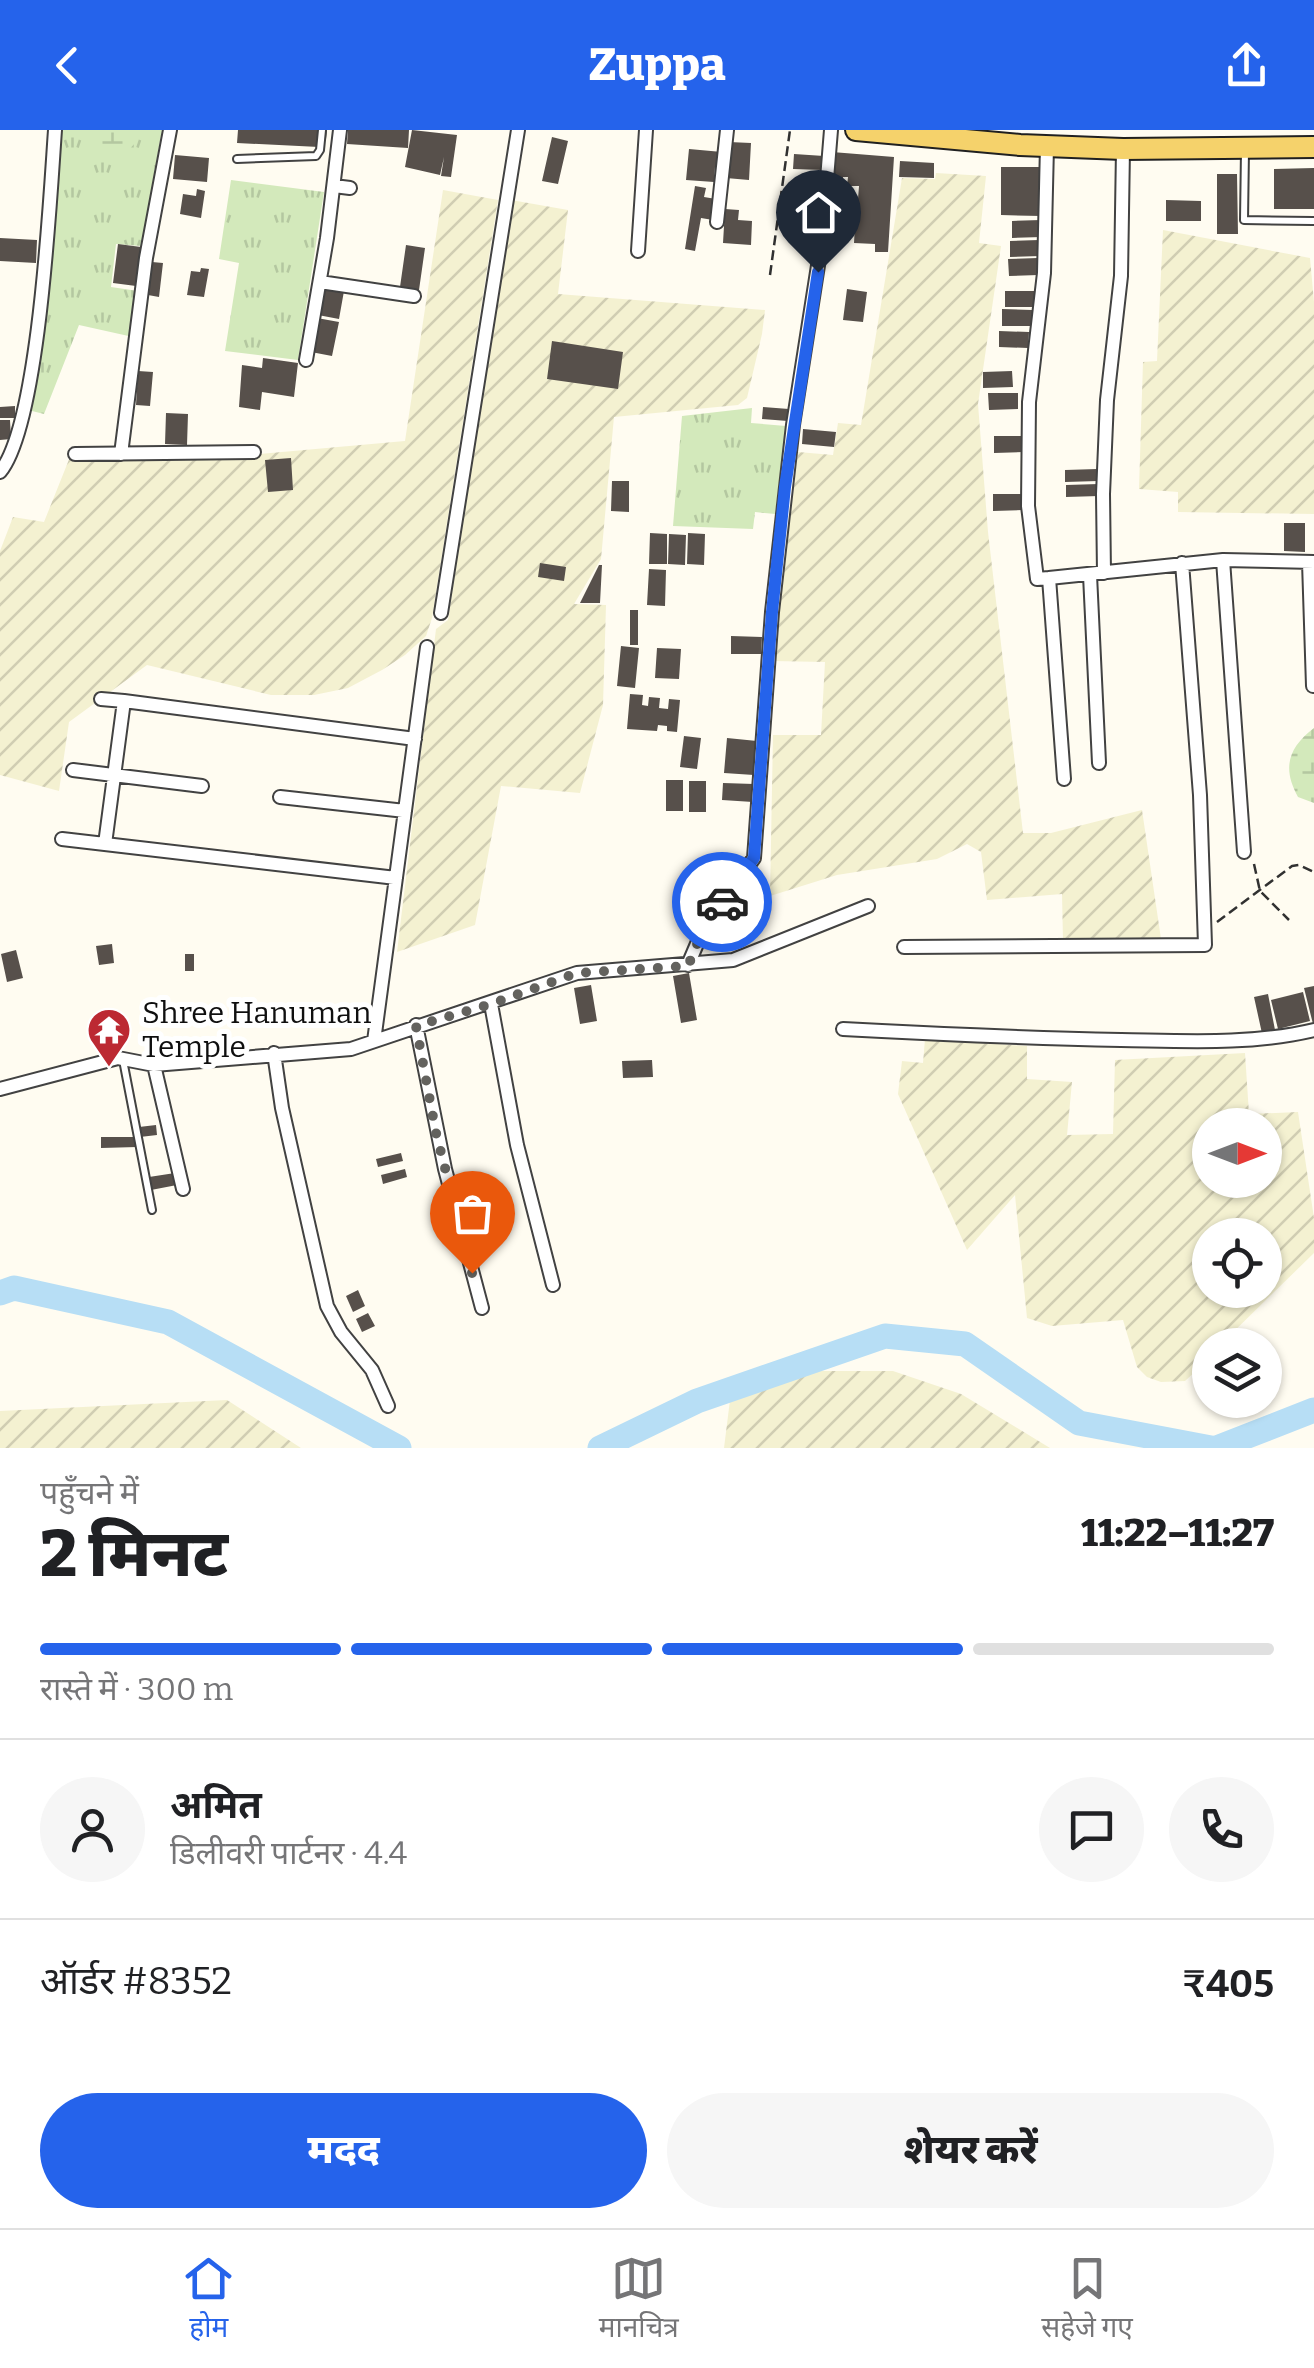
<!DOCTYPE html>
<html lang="hi">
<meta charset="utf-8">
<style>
:root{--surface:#fff;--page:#f6f6f6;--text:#202124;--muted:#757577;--line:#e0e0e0;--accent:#2563eb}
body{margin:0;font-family:Bitter,"Noto Sans Devanagari",serif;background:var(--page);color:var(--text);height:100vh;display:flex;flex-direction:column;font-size:38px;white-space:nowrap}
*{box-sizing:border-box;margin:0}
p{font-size:32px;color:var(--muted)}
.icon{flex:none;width:55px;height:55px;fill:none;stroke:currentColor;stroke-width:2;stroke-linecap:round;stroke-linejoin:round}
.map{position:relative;height:1318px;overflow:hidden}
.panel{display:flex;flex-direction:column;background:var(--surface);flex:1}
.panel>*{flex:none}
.needle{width:65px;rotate:90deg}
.tools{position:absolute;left:1192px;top:978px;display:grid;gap:20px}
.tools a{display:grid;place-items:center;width:90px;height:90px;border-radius:50%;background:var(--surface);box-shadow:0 2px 8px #0004;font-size:50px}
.pin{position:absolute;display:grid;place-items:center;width:85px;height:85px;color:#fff;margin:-102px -42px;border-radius:50% 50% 50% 0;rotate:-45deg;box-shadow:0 0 10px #0007}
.pin .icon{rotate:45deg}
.courier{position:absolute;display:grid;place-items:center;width:100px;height:100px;margin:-50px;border:8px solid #2563eb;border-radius:50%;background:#fff;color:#222;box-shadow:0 2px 12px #0007}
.headline em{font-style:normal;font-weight:800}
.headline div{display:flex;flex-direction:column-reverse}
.headline{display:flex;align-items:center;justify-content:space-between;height:170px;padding:0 40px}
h1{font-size:65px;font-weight:800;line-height:75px}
.bar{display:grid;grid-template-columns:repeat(4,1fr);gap:15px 10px;align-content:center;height:120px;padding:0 40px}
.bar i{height:12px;border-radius:8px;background:var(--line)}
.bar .current{background:var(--accent)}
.bar p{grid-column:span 4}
.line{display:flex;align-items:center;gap:25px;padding:0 40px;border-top:2px solid var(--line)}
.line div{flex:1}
.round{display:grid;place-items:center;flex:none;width:105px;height:105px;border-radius:52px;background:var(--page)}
.action{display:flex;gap:20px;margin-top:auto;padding:20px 40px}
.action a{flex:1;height:115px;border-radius:60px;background:var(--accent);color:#fff;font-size:40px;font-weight:800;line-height:115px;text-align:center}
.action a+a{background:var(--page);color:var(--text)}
header{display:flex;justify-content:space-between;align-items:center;height:130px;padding:0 40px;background:var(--accent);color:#fff;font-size:45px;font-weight:800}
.tab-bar{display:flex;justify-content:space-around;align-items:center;height:140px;border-top:2px solid var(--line);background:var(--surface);font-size:28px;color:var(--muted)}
.tab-bar a{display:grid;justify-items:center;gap:5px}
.tab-bar .current{color:var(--accent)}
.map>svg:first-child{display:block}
</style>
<header><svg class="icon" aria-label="back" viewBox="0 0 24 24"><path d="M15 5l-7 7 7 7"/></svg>Zuppa<svg class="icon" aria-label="share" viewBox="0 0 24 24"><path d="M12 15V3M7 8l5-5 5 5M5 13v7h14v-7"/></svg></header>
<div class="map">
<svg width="1314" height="1318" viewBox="0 0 1314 1318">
<defs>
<pattern id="farmland-furrows" width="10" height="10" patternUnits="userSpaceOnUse" patternTransform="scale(2.5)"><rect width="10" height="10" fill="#f4f1d1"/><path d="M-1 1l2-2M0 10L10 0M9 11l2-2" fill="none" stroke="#d0cdb2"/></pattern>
<pattern id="grass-tufts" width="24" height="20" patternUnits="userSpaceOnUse" patternTransform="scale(2.5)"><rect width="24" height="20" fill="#d3e9bb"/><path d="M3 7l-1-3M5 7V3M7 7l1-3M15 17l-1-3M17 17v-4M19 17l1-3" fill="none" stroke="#b4c7a0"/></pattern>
<pattern id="wetland-marsh" width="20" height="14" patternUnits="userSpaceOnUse" patternTransform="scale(2.5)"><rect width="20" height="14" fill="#d3e9bb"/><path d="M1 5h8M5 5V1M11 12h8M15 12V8" fill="none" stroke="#b4c7a0"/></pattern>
</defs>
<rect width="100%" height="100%" fill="#fffcf1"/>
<!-- farmland -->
<path fill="url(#farmland-furrows)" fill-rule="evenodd" d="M936 43 986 46 979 113 1001 116 978 274 988 402 1023 703H1051L1142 680 1161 809 1063 811 1062 764 987 770 981 722 967 714 937 729 837 745 770 766 773 605H821L825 532 772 531 798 322 833 325 838 293 861 295 902 48 935 49Z
M443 60 498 70 432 488 426 506 405 525 382 540 348 558 314 565H271L147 535 69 592 59 661 0 645V421L13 387 44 392 70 327 203 329 405 311Z
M511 70 568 80 558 164 765 180 762 204 747 268 738 275 614 287 601 429 574 474 606 475 603 575 580 663 501 656 475 795 397 822 436 499 448 490Z
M1163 100 1310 128 1314 172V384L1178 382V362L1139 359 1143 232 1157 231Z
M925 909 1027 916V949L1072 952 1067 1005 1113 1004 1115 930 1245 923 1249 984 1298 982 1314 1088V1123L1220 1215H1210V1228L1185 1251 1161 1252 1147 1247 1137 1237 1123 1190 1052 1196 1027 1188 1015 1065 967 1120 898 964 902 931 923 933ZM1210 995H1265V1050H1210ZM1210 1105H1265V1160H1210Z
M808 1241H893L961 1264 1050 1318H724L730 1270 746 1257Z
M227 1270 301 1318H0V1281Z"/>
<!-- grass -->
<path fill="url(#grass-tufts)" d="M57 0H162L141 116 116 114 111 157 138 161 133 207 79 195 44 284 28 280Z
M231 50 324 62 298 230 225 221 239 133 219 129Z
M752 278 751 293 786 296 775 384 755 382 753 399 673 396 682 286Z"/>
<!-- wetland -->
<path fill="url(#wetland-marsh)" d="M79 0H142C131 34 90 33 79 0Z
M1314 598V673L1298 667C1282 638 1288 618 1314 598Z"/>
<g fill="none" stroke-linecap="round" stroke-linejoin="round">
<!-- river -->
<path stroke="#b7def5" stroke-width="25" d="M0 1163 14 1158 168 1192 399 1318
M600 1318 697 1271 885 1206 965 1214 1079 1293 1211 1318
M1217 1318 1314 1280"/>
</g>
<!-- building -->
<path fill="#57504b" d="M238 0H327L326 9H319V17L237 13Z
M348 0H409L408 18 347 14Z
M412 0 457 5 451 47 441 46 444 27 440 45 405 37Z
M552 7 568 11 558 54 542 51Z
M729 12 751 13 749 50 726 48Z
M689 19 722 22 720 38 715 37 714 52 686 50Z
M832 22 894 27 888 122H875V114L854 113 855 95H848L849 68 858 69 859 56H847L848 47H843L842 64 830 63Z
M794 24 824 26 823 40 793 39Z
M175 25 209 28 207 52 173 49Z
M900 31 934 33V48L899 47Z
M1001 37H1042L1041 86 1001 85Z
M1314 38V79H1274V39Z
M1217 44H1237L1238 104H1217Z
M695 56 706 58 704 67 716 69 713 90 701 88 695 121 685 119Z
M197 59 205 61 201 88 180 84 183 64 196 66Z
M1166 70 1201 71V91H1166Z
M725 79 739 80 738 90 752 91 751 115 723 113Z
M1041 90 1042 107 1012 108V91Z
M0 108 37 110 36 133 0 131Z
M1039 110 1040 126 1010 127V111Z
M118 114 141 117 136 156 113 153Z
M406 115 425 118 419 160 400 157Z
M1038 128V145L1009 146 1008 129Z
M152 132 163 133 159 167 148 165Z
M201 138 209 139 204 167 187 165 191 141 200 142Z
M323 157 344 161 339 189 318 185Z
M847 159 867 162 863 192 843 190Z
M1005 161H1035V177H1005Z
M1002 179 1032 180V196H1002Z
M317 188 339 192 332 226 311 222Z
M999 201 1029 202 1028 218 999 217Z
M552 211 623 222 618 259 547 249Z
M263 228 298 233 294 267 262 262 260 280 239 277 242 235 262 238Z
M138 241 153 242 150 276 136 275Z
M1012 241 1013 257 983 258V242Z
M988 263H1018V279L989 280Z
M15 276V288H0V277Z
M763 277 789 279 788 291 762 289Z
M166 283 188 284 187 315 165 314Z
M0 290H10L11 309 0 310Z
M803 299 836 302 834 317 802 314Z
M994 306H1023L1024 322 994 323Z
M291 328 293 360 268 362 265 330Z
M1097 339 1098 351 1065 352V340Z
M612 351H629V382L611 381Z
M1099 354V366L1066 367V355Z
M993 364H1022V380L993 381Z
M1284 393H1305V422L1284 421Z
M650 403 667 404V434H649Z
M688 403 705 404 704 435 687 434Z
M669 404 686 405 685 435 668 434Z
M540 433 566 437 564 451 538 447Z
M599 435H602L600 473H580Z
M649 439 666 440 665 476 647 475Z
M630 480H638V515H630Z
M731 506 762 507 761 524H731Z
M621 516 639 518 635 558 617 556Z
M657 518 681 519 679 549 655 548Z
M630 564 643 565 642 575 648 576 649 567 660 568 659 578 668 579 669 569 680 570 677 602 667 601V596L658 595 657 601 627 599Z
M684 606 701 608 697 639 680 637Z
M727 608 757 611 754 645 724 643Z
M666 650H683V681H666Z
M689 651H706V682H689Z
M723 653 754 654 753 672 722 670Z
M112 814 114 833 99 835 96 816Z
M16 820 23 848 7 852 1 824Z
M185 824H194V841H185Z
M689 843 697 890 681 893 673 846Z
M591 855 597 891 580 894 574 858Z
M1314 856V894H1313L1304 858Z
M1303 862 1310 891 1278 899 1271 870Z
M1268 864 1276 905 1263 908 1254 867Z
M652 930 653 947 623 948 622 931Z
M156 995 157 1005 140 1007 139 997Z
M101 1007H137V1017L101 1018Z
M401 1023 403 1031 378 1037 376 1029Z
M405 1039 407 1047 383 1054 381 1045Z
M175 1043 177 1055 151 1060 149 1047Z
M358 1160 365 1176 353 1182 346 1166Z
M368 1183 375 1196 362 1202 356 1189Z"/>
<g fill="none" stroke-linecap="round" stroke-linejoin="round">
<defs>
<path id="lane" d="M1245 20 1244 90 1313 91
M237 29 316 26 320 20 322 0
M123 930 152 1080"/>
<path id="street" d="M1047 16 1044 143 1029 272 1028 376 1037 449 1049 448
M334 56 350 58
M717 92 727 0
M638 121 646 0
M320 152 414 166
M306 230 327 108 340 0
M75 324 254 322
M121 324 146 128 170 0
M0 342C39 295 50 69 55 0
M1223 430 1244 722
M1309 432 1313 556
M1104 443 1103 364 1107 270 1121 146 1123 19
M1090 445 1099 633
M441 483 518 0
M101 569 124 571 105 714
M124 571 415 609
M73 640 202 656
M1064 649 1049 448 1223 430 1314 432
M280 667 405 681
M62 709 396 748
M904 817 1205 815 1200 665 1182 433
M688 835 705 795 754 728 772 482 793 295 822 110 831 0
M491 874 517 1015 553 1155
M416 895 445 1039 482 1178
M843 899C936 904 1028 908 1121 910 1186 911 1251 915 1314 900
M374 911 427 517
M274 923 282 978 327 1176 341 1202 372 1240 388 1276
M154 935 183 1059
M0 959 118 928 154 935 351 919 577 843 733 830 868 776"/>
<path id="primary" d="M856 0 1020 15 1123 19 1314 17"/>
</defs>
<!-- lane casing -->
<use href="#lane" stroke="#424242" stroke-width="10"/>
<!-- street casing -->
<use href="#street" stroke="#424242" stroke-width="16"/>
<!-- primary casing -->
<use href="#primary" stroke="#202020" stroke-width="24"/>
<!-- path -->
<path stroke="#313131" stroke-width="2.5" stroke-dasharray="10 5" stroke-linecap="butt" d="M770 145 790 0
M1254 734 1260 761 1289 790
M1217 792 1292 736 1299 735 1314 742"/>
<!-- lane -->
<use href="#lane" stroke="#fff" stroke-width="6"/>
<!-- street -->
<use href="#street" stroke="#fff" stroke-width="12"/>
<!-- primary -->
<use href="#primary" stroke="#f5d26b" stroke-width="20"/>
</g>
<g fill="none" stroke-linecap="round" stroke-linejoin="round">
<!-- done -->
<path stroke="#63625e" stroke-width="10" stroke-dasharray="0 18" d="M472 1143 436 1003 416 896 491 874 577 843 688 836 705 795 722 772"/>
<!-- route -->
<path stroke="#2563eb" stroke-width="12" d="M722 772 754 728 772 482 785 357 818 142"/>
</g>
<!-- icons -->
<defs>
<symbol id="temple-pin" viewBox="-11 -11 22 30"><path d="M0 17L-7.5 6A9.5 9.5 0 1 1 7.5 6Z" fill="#bc2932" stroke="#fff"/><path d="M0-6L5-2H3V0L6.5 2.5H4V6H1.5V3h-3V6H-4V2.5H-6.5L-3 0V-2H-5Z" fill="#fff"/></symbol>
</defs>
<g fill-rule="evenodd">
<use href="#temple-pin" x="84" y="875" width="50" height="68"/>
</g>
<g text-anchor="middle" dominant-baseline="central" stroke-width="10" stroke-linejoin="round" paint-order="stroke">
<!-- poi labels -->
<g font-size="30" fill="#0f0f0f" stroke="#fff" text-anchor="start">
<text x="142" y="883">Shree Hanuman<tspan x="142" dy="34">Temple</tspan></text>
</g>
</g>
</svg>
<div class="tools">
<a><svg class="needle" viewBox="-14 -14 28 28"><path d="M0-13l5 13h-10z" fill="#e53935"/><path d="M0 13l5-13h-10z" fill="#757577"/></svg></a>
<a><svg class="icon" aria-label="locate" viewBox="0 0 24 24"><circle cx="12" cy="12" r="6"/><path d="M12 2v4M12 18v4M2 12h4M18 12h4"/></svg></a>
<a><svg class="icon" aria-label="layers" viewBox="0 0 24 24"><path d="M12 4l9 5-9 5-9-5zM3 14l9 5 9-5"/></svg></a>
</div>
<div class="pin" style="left:472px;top:1143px;background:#ea580c"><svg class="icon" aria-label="bag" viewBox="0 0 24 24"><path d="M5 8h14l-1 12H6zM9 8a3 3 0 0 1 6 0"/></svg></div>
<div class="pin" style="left:818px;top:142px;background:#1f2937"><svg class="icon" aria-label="home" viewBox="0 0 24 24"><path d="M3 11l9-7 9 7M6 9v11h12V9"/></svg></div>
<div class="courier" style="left:722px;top:772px"><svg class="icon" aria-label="car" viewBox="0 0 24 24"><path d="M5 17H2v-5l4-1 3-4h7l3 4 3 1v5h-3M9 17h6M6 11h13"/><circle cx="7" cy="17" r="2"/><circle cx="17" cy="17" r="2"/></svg></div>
</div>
<section class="panel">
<div class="headline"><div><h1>2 मिनट</h1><p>पहुँचने में</p></div><em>11:22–11:27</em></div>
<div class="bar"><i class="current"></i><i class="current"></i><i class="current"></i><i></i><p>रास्ते में · 300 m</p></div>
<div class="line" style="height:180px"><a class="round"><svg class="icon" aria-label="person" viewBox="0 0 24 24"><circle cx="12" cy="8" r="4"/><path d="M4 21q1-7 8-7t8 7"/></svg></a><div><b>अमित</b><p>डिलीवरी पार्टनर · 4.4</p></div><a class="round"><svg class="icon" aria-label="chat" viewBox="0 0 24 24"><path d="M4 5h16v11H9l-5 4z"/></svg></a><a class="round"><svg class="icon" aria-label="phone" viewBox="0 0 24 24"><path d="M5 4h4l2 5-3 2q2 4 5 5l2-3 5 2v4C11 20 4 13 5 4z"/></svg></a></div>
<div class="line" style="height:130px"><div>ऑर्डर #8352</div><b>₹405</b></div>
<div class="action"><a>मदद</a><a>शेयर करें</a></div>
</section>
<nav class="tab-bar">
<a class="current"><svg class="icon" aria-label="home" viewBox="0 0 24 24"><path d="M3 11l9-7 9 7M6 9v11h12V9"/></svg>होम</a>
<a><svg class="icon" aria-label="map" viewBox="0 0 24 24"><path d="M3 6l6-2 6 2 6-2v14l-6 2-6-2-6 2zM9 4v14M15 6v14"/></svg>मानचित्र</a>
<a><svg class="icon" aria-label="saved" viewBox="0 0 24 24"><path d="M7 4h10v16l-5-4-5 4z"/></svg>सहेजे गए</a>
</nav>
